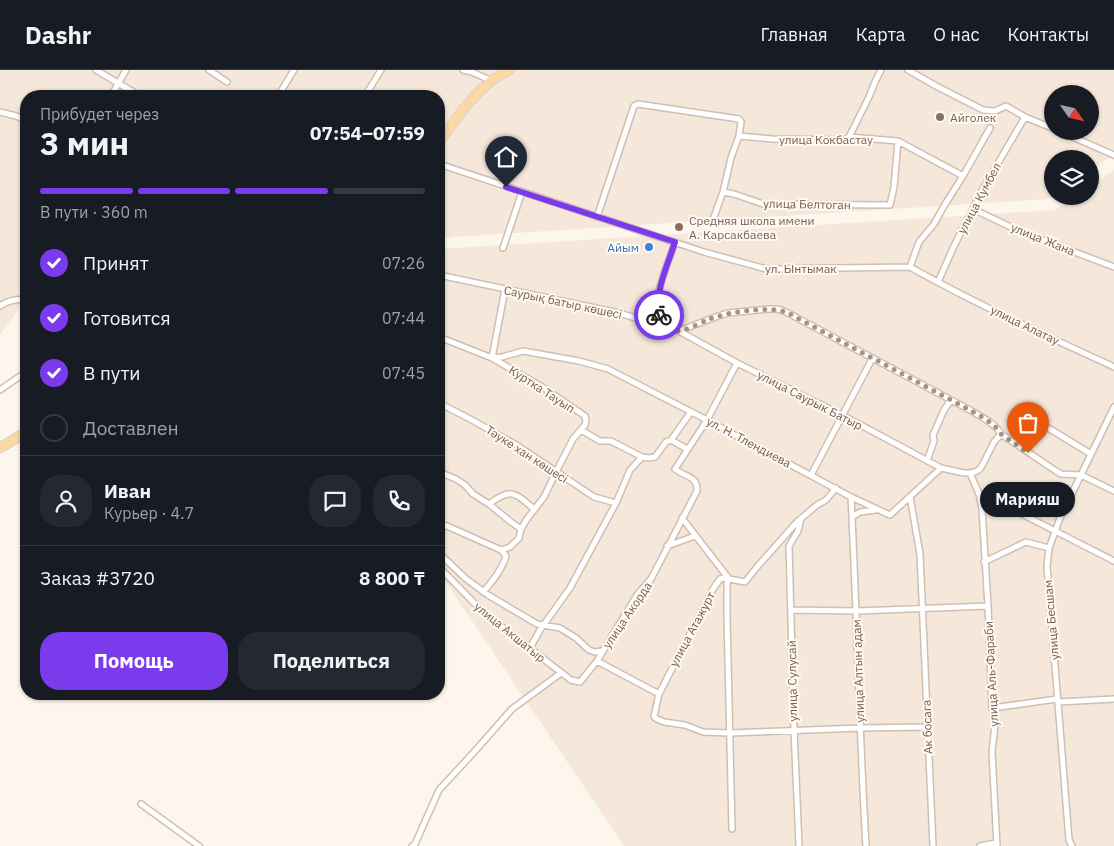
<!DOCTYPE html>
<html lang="ru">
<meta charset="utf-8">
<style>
:root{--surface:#171b24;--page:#242831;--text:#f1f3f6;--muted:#9ea1a6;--line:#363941;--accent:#7c3aed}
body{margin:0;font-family:"IBM Plex Sans",sans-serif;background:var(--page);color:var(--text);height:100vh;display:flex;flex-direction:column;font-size:19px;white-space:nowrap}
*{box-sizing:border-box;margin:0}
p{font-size:16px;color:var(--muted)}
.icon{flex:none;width:28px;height:28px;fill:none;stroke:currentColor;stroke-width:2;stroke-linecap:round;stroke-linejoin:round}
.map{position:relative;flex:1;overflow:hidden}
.side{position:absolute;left:20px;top:20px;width:425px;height:610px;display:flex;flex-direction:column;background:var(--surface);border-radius:20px;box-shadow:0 1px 4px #0004}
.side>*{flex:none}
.needle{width:32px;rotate:124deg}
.fabs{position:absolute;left:1044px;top:15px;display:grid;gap:10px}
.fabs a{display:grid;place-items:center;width:55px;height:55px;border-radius:50%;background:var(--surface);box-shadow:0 1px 4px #0004;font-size:25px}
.pin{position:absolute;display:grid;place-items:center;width:42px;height:42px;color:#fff;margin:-51px -21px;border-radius:50% 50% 50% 0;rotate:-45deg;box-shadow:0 0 5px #0007}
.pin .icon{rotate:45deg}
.courier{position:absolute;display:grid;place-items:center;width:50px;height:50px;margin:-25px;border:4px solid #7c3aed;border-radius:50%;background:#fff;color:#222;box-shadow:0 1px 6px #0007}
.bubble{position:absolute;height:35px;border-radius:18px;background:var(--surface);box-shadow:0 1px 4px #0004;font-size:16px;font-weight:800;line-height:35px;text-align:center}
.overview em{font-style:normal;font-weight:800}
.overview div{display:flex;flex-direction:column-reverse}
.overview{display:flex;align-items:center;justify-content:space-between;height:85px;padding:0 20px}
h1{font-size:32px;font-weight:800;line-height:38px}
.bar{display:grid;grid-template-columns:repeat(4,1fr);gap:8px 5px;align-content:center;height:60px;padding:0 20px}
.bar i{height:6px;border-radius:4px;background:var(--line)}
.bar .current{background:var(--accent)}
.bar p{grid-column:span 4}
.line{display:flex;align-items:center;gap:12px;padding:0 20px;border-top:1px solid var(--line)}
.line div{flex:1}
.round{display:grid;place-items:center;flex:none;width:52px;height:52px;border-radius:20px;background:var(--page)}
ol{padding:0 20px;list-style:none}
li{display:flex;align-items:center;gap:15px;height:55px}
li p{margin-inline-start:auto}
li .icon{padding:5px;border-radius:50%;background:var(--accent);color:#fff;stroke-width:4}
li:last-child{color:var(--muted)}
li i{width:28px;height:28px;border:2px solid var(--line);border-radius:50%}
.button{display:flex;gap:10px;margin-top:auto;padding:10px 20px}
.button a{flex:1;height:58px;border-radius:20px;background:var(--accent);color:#fff;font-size:20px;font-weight:800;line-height:58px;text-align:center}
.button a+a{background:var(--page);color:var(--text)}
header{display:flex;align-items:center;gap:30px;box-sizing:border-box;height:70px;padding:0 25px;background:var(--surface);border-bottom:1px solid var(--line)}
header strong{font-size:24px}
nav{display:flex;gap:28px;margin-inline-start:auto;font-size:18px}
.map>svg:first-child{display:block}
</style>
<header>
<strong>Dashr</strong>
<nav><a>Главная</a><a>Карта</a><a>О нас</a><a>Контакты</a></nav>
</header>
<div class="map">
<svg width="1114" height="776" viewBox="0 0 1114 776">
<rect width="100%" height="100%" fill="#fdf6ec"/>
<!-- residential -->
<path fill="#f5e8da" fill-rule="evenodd" d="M0 0H1114V84L1090 101V89H1052V126L1048 129 439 168V26H26V229L0 265ZM1052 24H1090V61H1052Z
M1114 100V776H624L439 502V179L1055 140 1076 126H1090V116Z"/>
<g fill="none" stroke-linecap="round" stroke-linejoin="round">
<defs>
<path id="minor" d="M96 0 140 26
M209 0 227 12
M463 0 472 2 492 11
M908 0 938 17 983 40 995 41 1006 36 1025 47 1052 58
M111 26 126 0
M278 26 294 0
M365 26 381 0
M0 42 16 46 26 50
M1059 61 1114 85
M849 67 869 27 875 12 881 0
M439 94 704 182 766 199 910 197
M723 122 731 88 739 66 772 69 843 70 849 67 898 71 963 106
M973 139 1019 161 1114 197
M597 147 634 36 638 34 739 49 741 52 739 66
M714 147 723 122 734 124 763 134 890 135 894 117 898 71
M503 178 522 122
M910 197C976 234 1045 265 1114 297
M910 197 919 172 934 154 944 136 963 106 990 58
M439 205 619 243 679 261 718 246 728 243 769 239H778L786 242 970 340C981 347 995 353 1001 364L1056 401 1061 404 1081 405 1114 421
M938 212 954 176 984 117 1025 47
M505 219 492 288 502 287 523 281 579 291 608 299 707 350 851 427 890 445 941 398 964 403H970L975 402 980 399 983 394 994 372 1001 364
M0 236C8 230 16 229 26 229
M664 256C661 250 658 244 657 237 655 223 670 188 675 172
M679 261 737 293 842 345 941 398
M439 267 492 288 544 318 585 346 586 351 585 355 573 369 556 402 544 427 527 449 521 459 519 468 510 477 501 480 447 456 439 455
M0 320 26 302
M439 333 472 350 518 376 594 427 616 433
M1040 353 1091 384
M581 360 600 371H611L642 387
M671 370 687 379
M927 391 934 371 933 365 944 340 951 330
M439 402 456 409 465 415 473 424 489 434 511 452 521 459
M970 403 979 424 982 439 988 536 992 638 995 655 992 682 997 776
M811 405 872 289
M836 418 826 430 817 435 797 452 757 497 745 512 724 508 720 509 713 519 659 624 654 646 655 648 664 652 685 655 703 662 730 663 860 658 927 657
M851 427C857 543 859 660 866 776
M910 427 920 484 933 776
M489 434C512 417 515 423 534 439
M1010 438 1114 491
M852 447 860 442 876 440
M682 448 729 509 727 513V547L732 759
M667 476 695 466
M439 483 465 508 488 525 537 554 560 558 576 568 589 580 595 582 602 581
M984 492 1026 472 1049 478
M439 497 485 544 571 610 580 612 597 591 637 525 651 509 697 421C698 406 685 407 675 399L707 350 737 293
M483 522C493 511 502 500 506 486L501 480
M791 540 857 541 988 536
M530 578 540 560 570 518 616 433 630 400 642 387 649 388 655 387 666 372 671 370 691 342
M597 591 659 624
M1058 632 1114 629
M992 638 1057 629
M141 734 199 776
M412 776 415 774 439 720 475 681 512 639 561 603
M799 776 794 659 789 476 798 461 801 449
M980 776 996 773
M1072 776 1069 770 1047 496 1049 478 1060 448 1114 337"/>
<path id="primary" d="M439 72C459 45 478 15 509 0
M0 378 26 362"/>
</defs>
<!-- minor casing -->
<use href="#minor" stroke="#d1beb0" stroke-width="8"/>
<!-- primary casing -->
<use href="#primary" stroke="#dad1cd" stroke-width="11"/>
<!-- minor -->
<use href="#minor" stroke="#fff" stroke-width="5"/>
<!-- primary -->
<use href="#primary" stroke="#fbd9a5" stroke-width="9"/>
</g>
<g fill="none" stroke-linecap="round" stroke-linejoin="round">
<!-- done -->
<path stroke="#a89285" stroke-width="5" stroke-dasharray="0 9" d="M659 245 664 256C668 258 674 260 678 261 685 261 700 253 707 250 726 242 767 236 786 242L970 340C981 347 995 353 1001 364L1028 383"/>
<!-- route -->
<path stroke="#7c3aed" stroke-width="6" d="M506 117 675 172C668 194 654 223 659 245"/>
</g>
<!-- markers -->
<g fill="#8d6e63" stroke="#fffaf3" stroke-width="2">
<circle cx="940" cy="47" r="5"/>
<circle cx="679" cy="157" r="5"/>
</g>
<circle fill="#3f7fe0" stroke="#fffaf3" stroke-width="2" cx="649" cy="177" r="5"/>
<g text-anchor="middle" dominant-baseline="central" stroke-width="4" stroke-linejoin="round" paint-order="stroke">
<!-- education labels -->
<g font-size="12" fill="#785e54" stroke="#fffaf3" text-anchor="start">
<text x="950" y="47">Айголек</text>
<text x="689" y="150">Средняя школа имени<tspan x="689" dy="14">А. Карсакбаева</tspan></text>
</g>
<!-- street labels -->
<g font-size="12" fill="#7a5c4d" stroke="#fffaf3">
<text x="826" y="69">улица Кокбастау</text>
<text transform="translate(979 128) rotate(-62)">улица Кумбел</text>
<text transform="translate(807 134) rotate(1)">улица Белтоган</text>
<text transform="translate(1043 169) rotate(22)">улица Жана</text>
<text x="801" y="198">ул. Ынтымак</text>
<text transform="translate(563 232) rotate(12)">Саурық батыр көшесі</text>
<text transform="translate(1025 255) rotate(26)">улица Алатау</text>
<text transform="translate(542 319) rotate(33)">Куртка Тауып</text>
<text transform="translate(810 330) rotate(27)">улица Саурык Батыр</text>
<text transform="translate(749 372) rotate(28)">ул. Н. Тлендиева</text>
<text transform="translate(527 384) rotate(33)">Тәуке хан көшесі</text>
<text transform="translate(627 545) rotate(-56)">улица Акорда</text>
<text transform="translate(1051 550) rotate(-95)">улица Бесшам</text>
<text transform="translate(692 559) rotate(-62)">улица Атажурт</text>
<text transform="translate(510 562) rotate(39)">улица Акшатыр</text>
<text transform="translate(858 601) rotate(-92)">улица Алтын адам</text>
<text transform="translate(991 604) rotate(-93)">улица Аль-Фараби</text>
<text transform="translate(792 611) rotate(-91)">улица Сулусай</text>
<text transform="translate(927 657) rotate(-92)">Ак босага</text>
</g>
<!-- shop labels -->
<g font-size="12" fill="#366cbe" stroke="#fffaf3" text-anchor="end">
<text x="639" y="177">Айым</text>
</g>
</g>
</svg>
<div class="fabs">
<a><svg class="needle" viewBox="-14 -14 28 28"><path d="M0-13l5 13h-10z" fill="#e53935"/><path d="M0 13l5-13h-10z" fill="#9ea1a6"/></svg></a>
<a><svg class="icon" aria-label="layers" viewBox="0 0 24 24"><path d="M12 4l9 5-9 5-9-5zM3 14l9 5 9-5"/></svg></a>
</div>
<div class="pin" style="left:1028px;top:383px;background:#ea580c"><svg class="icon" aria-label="bag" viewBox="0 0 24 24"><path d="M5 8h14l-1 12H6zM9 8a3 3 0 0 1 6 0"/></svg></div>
<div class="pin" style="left:506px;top:117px;background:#1f2937"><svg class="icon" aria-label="home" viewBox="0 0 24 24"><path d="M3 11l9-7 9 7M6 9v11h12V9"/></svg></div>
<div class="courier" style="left:659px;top:245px"><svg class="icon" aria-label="bike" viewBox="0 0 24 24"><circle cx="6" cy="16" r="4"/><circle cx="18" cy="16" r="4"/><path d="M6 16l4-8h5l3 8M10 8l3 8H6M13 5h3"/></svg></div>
<div class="bubble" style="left:980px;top:412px;width:95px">Марияш</div>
<section class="side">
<div class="overview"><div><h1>3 мин</h1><p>Прибудет через</p></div><em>07:54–07:59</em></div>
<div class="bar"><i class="current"></i><i class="current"></i><i class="current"></i><i></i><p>В пути · 360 m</p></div>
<ol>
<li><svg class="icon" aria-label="check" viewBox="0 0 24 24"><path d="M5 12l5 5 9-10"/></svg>Принят<p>07:26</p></li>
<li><svg class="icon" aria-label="check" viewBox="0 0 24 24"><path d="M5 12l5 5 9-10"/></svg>Готовится<p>07:44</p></li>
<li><svg class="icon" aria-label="check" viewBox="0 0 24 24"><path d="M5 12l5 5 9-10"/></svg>В пути<p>07:45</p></li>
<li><i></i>Доставлен</li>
</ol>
<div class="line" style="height:90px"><a class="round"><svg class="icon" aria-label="person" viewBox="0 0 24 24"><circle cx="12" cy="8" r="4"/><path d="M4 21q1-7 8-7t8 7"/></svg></a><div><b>Иван</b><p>Курьер · 4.7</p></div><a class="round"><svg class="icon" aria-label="chat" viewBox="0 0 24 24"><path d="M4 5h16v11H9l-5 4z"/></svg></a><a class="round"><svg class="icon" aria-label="phone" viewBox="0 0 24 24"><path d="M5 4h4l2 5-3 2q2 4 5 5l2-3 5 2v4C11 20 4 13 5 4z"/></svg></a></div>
<div class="line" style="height:65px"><div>Заказ #3720</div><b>8 800 ₸</b></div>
<div class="button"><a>Помощь</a><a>Поделиться</a></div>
</section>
</div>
